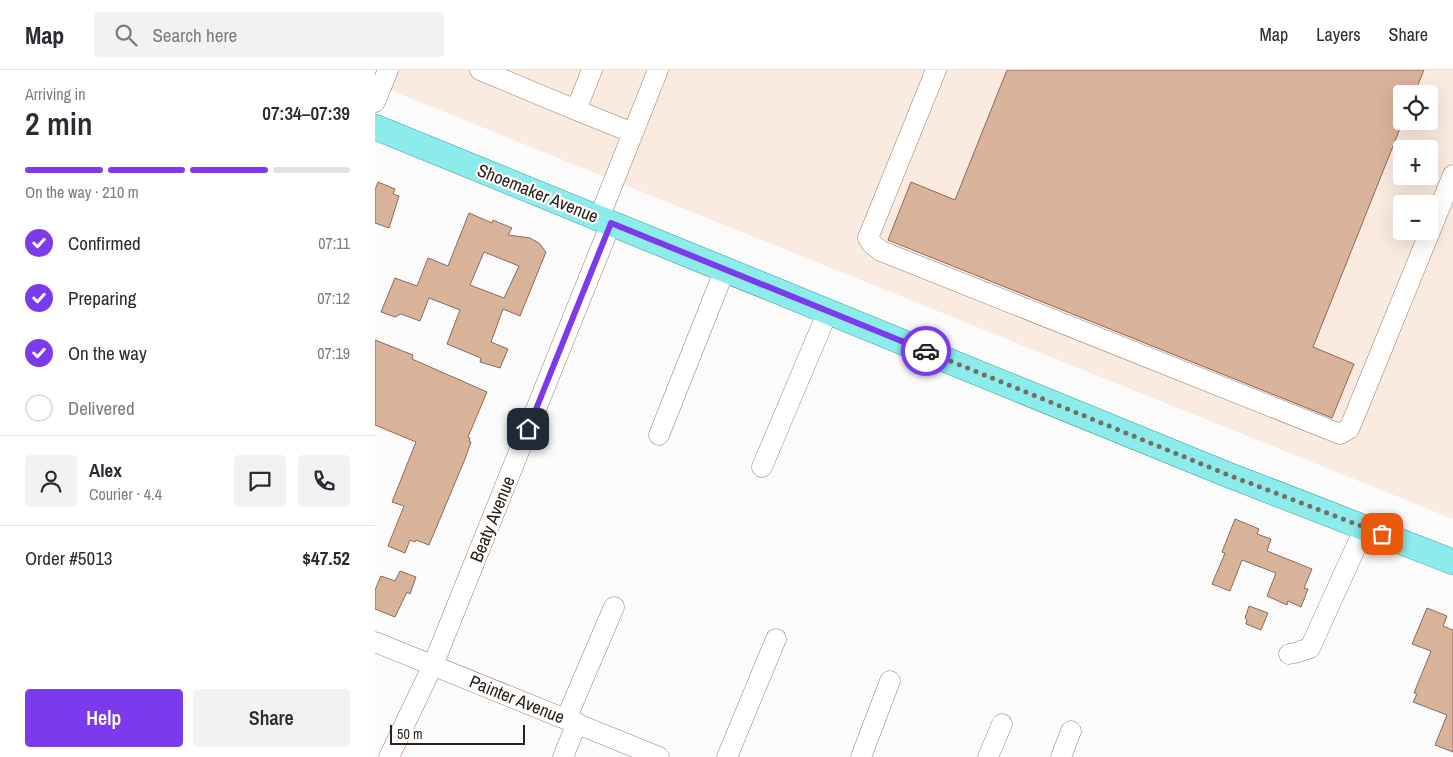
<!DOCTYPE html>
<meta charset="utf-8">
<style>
:root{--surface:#fff;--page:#f2f2f3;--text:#2b2b33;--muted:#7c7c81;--line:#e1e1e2;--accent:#7c3aed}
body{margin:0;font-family:"Archivo Narrow",sans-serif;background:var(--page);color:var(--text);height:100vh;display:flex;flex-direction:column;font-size:19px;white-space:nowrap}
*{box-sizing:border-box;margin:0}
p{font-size:16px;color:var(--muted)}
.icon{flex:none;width:28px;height:28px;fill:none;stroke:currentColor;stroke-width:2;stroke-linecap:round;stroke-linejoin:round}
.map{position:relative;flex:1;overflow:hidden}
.panel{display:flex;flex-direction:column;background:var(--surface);width:375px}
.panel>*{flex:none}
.buttons{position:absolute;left:1018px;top:15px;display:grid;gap:10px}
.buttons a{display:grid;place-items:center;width:45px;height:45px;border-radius:5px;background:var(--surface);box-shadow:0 5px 20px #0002;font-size:25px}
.scale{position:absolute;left:15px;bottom:12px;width:135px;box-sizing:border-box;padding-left:5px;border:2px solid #2d2119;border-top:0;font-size:14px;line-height:18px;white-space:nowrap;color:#2d2119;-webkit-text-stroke:4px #fff;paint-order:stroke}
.pin{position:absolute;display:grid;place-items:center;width:42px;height:42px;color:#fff;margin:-21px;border-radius:10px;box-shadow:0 2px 8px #0006}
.courier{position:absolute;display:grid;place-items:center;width:50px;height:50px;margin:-25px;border:4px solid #7c3aed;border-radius:50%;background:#fff;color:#222;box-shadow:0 1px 6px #0007}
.overview em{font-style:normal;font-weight:600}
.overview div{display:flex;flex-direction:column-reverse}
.overview{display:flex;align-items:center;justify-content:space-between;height:85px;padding:0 25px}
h1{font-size:32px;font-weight:600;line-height:38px}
.bar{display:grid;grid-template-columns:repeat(4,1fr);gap:8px 5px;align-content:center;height:60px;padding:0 25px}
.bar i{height:6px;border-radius:4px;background:var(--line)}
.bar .selected{background:var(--accent)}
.bar p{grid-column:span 4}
.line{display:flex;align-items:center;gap:12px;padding:0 25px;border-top:1px solid var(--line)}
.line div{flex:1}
.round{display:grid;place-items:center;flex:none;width:52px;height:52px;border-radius:5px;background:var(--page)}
ol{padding:0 25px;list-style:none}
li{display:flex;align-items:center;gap:15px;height:55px}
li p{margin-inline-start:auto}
li .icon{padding:5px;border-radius:50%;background:var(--accent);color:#fff;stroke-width:4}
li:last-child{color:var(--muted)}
li i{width:28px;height:28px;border:2px solid var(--line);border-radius:50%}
.action{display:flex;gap:10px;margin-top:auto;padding:10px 25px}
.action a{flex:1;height:58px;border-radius:5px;background:var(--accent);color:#fff;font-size:20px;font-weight:600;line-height:58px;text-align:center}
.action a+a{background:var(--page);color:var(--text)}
header{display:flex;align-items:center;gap:30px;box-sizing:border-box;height:70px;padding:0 25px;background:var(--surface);border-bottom:1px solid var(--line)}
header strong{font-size:24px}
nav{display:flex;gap:28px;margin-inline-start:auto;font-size:18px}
.search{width:350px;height:45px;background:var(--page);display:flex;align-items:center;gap:12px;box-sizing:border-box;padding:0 18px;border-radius:5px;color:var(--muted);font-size:19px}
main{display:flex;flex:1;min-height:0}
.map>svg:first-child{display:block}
</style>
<header>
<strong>Map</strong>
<div class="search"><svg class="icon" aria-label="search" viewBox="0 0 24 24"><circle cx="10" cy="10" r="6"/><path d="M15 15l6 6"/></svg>Search here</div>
<nav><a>Map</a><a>Layers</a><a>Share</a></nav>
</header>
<main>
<section class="panel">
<div class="overview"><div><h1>2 min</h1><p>Arriving in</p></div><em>07:34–07:39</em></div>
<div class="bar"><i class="selected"></i><i class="selected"></i><i class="selected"></i><i></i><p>On the way · 210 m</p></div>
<ol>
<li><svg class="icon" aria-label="check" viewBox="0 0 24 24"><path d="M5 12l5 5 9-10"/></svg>Confirmed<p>07:11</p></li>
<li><svg class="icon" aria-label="check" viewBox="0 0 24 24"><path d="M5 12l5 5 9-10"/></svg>Preparing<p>07:12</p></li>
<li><svg class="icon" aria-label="check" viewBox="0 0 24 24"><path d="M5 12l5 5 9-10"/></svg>On the way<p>07:19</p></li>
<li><i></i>Delivered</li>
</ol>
<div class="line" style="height:90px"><a class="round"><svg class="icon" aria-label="person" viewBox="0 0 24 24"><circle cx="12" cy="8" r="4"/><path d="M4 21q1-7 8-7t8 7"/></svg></a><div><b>Alex</b><p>Courier · 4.4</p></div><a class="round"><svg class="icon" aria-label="chat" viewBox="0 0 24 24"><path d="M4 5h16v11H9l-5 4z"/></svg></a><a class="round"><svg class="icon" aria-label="phone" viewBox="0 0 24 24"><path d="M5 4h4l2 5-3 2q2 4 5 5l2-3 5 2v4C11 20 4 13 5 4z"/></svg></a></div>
<div class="line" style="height:65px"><div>Order #5013</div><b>$47.52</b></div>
<div class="action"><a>Help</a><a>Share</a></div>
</section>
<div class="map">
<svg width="1078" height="687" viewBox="0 0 1078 687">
<rect width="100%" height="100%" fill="#fbfbfb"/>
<!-- built -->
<path fill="#fbeae0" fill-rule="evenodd" d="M0 0H1078V449L0 14ZM1026 24H1054V51H1026ZM1026 79H1054V106H1026ZM1026 134H1054V161H1026Z"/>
<!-- building -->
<path fill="#d9b29a" stroke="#8a6b59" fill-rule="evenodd" d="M632 0H1049L1039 24H1026V56L938 277 979 294 957 348 513 170 536 112 580 130Z
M3 112 20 119 18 124 24 126 14 158 0 153V120Z
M94 143 117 153 118 150 137 158 133 165 155 168 164 173 171 182 145 246 128 239 116 272 133 279 125 298 105 292 106 288 72 274 85 240 54 228 45 251 26 244 20 247 6 242 20 208 42 216 53 188 73 196ZM109 182 144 196 129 228 95 215Z
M0 270 38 285 37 289 112 322 93 367 95 368 94 371 96 372 90 389 54 475 41 470 40 472 35 470 30 483 13 476 29 436 17 432 41 372 0 355Z
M860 449 884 459 882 464 896 469 892 481 937 499 929 518 933 519 926 537 913 531 912 535 892 526 901 503 867 490 855 521 837 514 850 483 847 482Z
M25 501 41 507 35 524 32 522 20 547 0 539V520L6 506 20 511Z
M874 536 893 543 886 560 871 554 872 550 870 548Z
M1052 538 1072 546 1068 556 1078 560V682L1060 675 1072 645 1038 632 1042 624 1039 623 1056 581 1037 574Z"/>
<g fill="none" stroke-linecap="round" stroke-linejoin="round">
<defs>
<path id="minor" d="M105 0 201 40
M217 0 201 40 258 63
M561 0 493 168 497 174 506 181 965 364 974 359 980 345 1078 105
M0 32 13 0
M224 148 283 0
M284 365 350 199
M387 397 453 241
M0 572 284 687
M914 584 920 583 935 578 990 457
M191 649 239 537
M14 687 58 595 236 153
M188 687 202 653
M352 687 401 569
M486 687 515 611
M613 687 627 654
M686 687 696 661"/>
<path id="major" d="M0 57 851 404 1078 492"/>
</defs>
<!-- minor casing -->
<use href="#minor" stroke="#9b7c69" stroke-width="21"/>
<!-- major casing -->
<use href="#major" stroke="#389d97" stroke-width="26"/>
<!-- minor -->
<use href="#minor" stroke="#fff" stroke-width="20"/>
<!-- major -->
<use href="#major" stroke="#8bece9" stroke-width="25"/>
</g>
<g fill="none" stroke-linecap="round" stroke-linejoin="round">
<!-- done -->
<path stroke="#756d68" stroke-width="5" stroke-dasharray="0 9" d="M551 281 851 404 1007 464"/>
<!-- route -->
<path stroke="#7c3aed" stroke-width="6" d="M153 359 236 153 551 281"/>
</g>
<g text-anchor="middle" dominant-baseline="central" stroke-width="4.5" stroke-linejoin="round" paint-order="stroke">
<!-- street labels -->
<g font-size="18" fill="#2d2119" stroke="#fff">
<text transform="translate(163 123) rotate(22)">Shoemaker Avenue</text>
<text transform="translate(117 449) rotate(-68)">Beaty Avenue</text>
<text transform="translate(142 629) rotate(22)">Painter Avenue</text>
</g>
</g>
</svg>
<div class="buttons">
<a><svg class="icon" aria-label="locate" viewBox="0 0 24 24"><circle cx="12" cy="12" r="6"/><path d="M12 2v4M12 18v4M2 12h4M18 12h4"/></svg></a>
<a>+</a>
<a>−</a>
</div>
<div class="scale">50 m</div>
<div class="pin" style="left:1007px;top:464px;background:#ea580c"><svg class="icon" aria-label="bag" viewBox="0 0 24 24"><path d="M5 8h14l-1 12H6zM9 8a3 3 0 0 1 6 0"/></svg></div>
<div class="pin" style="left:153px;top:359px;background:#1f2937"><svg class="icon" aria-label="home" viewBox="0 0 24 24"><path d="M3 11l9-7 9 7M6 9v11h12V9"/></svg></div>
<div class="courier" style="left:551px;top:281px"><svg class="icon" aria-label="car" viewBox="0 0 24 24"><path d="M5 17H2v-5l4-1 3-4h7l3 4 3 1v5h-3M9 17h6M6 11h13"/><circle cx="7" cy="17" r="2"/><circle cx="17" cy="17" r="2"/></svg></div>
</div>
</main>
